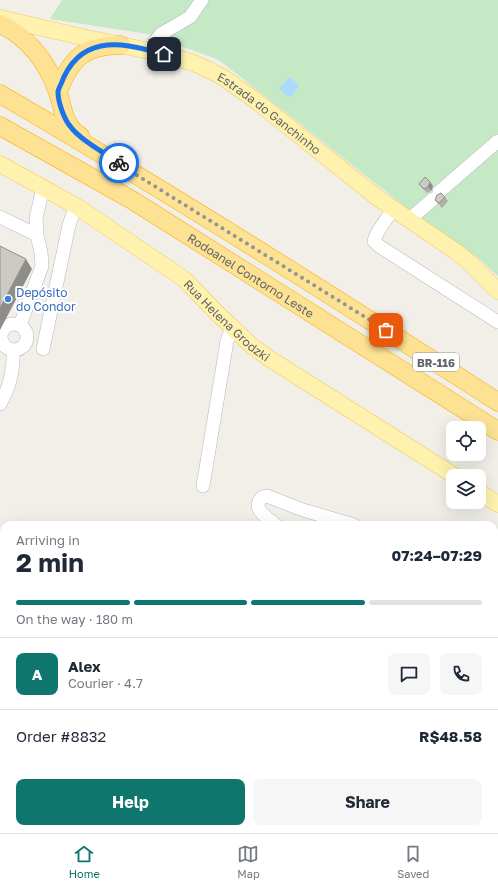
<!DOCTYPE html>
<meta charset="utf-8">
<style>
:root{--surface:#fff;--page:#f6f6f7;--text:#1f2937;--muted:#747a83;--line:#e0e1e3;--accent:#0f766e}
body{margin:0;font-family:"Golos Text",sans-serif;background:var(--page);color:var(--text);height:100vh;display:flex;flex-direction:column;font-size:15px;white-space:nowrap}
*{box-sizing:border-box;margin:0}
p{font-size:13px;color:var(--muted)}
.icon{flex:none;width:22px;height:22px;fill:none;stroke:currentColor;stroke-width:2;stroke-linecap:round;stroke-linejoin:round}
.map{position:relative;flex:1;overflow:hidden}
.panel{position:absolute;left:0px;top:521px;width:498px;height:312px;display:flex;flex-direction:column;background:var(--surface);border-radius:12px 12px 0 0;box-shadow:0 4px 16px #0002}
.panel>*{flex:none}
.controls{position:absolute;left:446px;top:421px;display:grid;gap:8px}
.controls a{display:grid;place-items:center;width:40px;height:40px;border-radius:8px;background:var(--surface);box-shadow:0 4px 16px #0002;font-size:20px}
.pin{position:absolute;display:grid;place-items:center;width:34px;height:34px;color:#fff;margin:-17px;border-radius:8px;box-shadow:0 2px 6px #0006}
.courier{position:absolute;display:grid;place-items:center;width:40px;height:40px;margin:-20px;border:3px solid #1a73e8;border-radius:50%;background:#fff;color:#222;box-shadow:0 1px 5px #0007}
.overview em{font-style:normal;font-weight:700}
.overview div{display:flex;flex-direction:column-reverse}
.overview{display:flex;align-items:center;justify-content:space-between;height:68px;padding:0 16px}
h1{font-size:26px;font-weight:700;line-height:30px}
.bar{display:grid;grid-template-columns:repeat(4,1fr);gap:6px 4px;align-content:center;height:48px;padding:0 16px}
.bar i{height:5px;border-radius:3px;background:var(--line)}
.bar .active{background:var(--accent)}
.bar p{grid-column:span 4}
.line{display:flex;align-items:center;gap:10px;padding:0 16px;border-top:1px solid var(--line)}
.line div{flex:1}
.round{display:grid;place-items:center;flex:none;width:42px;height:42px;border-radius:8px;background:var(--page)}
.button{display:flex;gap:8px;margin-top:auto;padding:8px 16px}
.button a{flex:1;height:46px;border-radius:8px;background:var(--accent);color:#fff;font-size:16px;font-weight:700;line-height:46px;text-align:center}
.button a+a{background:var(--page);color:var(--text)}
.tabs{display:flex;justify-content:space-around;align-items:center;height:56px;border-top:1px solid var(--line);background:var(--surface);font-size:11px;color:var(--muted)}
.tabs a{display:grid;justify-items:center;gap:2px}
.tabs .active{color:var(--accent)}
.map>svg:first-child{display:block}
</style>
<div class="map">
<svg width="498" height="833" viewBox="0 0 498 833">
<rect width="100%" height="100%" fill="#f1efe8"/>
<!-- green -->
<path fill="#c5e8c5" d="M62 0H498V276L477 257 422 220 219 60 148 34 50 19Z
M0 724H4V790L0 792Z"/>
<!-- water -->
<path fill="#aadaff" d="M289 77 299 85 291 97H289L279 89Z"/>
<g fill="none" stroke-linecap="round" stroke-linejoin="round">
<!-- stream -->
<path stroke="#aadaff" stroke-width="2.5" d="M0 716H4
M282 829 285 833"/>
<defs>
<path id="minor" d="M148 50 161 34 190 17 202 0
M439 192 498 141
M393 209C387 220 377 229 374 241L379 246 498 322
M0 217 37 235 36 218 43 188
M409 220 433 199
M1 337a13 13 0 1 1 26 0a13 13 0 1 1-26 0Z
M20 325 42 266 41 252 37 235
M43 349 69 225 76 206
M0 404C10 387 14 370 13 350
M203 486 227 341 232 327
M276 525C271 521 265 517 261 512 255 505 259 497 267 496L303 510 354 525
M494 596 498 590
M494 631 498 633
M0 801 4 799
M262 829 265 833
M416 829V833
M76 833 83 829
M202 833 208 829"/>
<g id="major">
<path id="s1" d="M0 18 82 37 164 54 194 63 209 70 224 78 255 100 379 199 458 253 470 263 498 291"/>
<path id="s2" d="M0 164 76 206 184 279 218 314 252 346 270 359 455 476"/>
<path d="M479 492 498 504"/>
</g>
<g id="highway">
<path d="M0 24C28 37 47 62 57 90 64 108 62 124 80 136"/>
<path d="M58 92C71 57 84 46 121 45"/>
<path d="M0 94C169 192 334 297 498 402"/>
<path id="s3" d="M0 126 132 200 498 431"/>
</g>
</defs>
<!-- minor casing -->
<use href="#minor" stroke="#b5b8bc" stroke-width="14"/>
<!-- major casing -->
<use href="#major" stroke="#f2c960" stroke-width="17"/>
<!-- highway casing -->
<use href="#highway" stroke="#f9ab00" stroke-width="19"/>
<!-- path -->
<path stroke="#9cc7a9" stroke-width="1.5" stroke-dasharray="4 2" stroke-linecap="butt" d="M0 731H4
M0 753 4 750
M0 766 4 773"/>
<!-- minor -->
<use href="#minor" stroke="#fff" stroke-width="13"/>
<!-- major -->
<use href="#major" stroke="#fff2af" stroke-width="16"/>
<!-- highway -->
<use href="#highway" stroke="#fde293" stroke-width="18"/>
</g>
<!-- wall -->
<path fill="#afaea9" d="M430 182 433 186 431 191 427 193 422 188 419 184Z
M445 197 448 201 442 208 435 200Z"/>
<!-- shaded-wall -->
<path fill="#8f8d8a" d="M430 182 433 186 431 191 428 187Z
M26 259 32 269 0 330V308Z"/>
<!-- building -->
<path fill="#cccac5" stroke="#8f8d8a" d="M425 177 430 182 428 187 424 189 419 184Z
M441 193 445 197 439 203 435 200 437 195Z
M0 246 26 259 0 308Z"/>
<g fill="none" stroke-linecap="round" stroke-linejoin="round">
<!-- done -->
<path stroke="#929495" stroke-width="4" stroke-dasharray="0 7.2" d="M119 163 135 174 386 330"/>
<!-- route -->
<path stroke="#1a73e8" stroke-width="5" d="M119 163C105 153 80 140 70 126 64 119 58 102 58 92 58 90 60 86 61 84 68 65 81 50 101 46 122 42 144 49 164 54"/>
</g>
<!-- markers -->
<circle fill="#3f7fe0" stroke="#fff" stroke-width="1.5" cx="8" cy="299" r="4"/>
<g text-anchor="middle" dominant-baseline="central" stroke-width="4" stroke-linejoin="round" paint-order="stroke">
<!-- shield labels -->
<rect fill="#fff" stroke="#8f9295" stroke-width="1" x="413" y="353" width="46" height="18" rx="3"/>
<g font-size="11" font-weight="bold" fill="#5f6368">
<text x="436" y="362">BR-116</text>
</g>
<!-- street labels -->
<g font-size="12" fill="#5f6368" stroke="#fff">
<text stroke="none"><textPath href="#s1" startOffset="290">Estrada do Ganchinho</textPath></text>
<text stroke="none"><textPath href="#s3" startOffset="292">Rodoanel Contorno Leste</textPath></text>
<text stroke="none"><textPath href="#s2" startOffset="277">Rua Helena Grodzki</textPath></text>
</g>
<!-- shop labels -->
<g font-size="12" fill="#366cbe" stroke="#fff" text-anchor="start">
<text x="16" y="292">Depósito<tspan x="16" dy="14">do Condor</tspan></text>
</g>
</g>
</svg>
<div class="controls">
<a><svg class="icon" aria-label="locate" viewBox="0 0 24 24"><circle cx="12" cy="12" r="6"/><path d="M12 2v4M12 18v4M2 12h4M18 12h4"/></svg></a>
<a><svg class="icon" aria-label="layers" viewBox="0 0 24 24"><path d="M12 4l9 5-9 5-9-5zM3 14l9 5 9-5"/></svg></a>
</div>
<div class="pin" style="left:386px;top:330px;background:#ea580c"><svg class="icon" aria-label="bag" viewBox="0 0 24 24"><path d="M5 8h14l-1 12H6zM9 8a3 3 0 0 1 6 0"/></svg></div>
<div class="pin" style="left:164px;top:54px;background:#1f2937"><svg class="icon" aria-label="home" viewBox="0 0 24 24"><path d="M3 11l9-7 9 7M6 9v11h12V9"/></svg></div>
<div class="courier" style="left:119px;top:163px"><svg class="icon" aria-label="bike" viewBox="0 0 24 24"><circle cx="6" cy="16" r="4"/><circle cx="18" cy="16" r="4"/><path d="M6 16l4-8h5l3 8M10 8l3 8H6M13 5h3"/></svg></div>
<section class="panel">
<div class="overview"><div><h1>2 min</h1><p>Arriving in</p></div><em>07:24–07:29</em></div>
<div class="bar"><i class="active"></i><i class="active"></i><i class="active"></i><i></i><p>On the way · 180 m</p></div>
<div class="line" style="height:72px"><b class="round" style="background:var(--accent);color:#fff">A</b><div><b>Alex</b><p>Courier · 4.7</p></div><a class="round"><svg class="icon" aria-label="chat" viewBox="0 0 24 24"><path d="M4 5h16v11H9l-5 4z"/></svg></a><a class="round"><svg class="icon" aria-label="phone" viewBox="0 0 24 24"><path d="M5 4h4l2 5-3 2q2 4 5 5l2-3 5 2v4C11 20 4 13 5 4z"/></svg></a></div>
<div class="line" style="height:52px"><div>Order #8832</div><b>R$48.58</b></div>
<div class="button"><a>Help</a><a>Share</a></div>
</section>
</div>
<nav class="tabs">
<a class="active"><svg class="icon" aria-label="home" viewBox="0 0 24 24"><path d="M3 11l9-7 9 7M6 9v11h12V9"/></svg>Home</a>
<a><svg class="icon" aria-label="map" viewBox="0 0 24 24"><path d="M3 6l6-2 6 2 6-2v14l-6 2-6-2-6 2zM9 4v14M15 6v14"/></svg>Map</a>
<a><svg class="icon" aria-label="saved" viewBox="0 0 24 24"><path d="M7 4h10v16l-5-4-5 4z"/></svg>Saved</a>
</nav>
